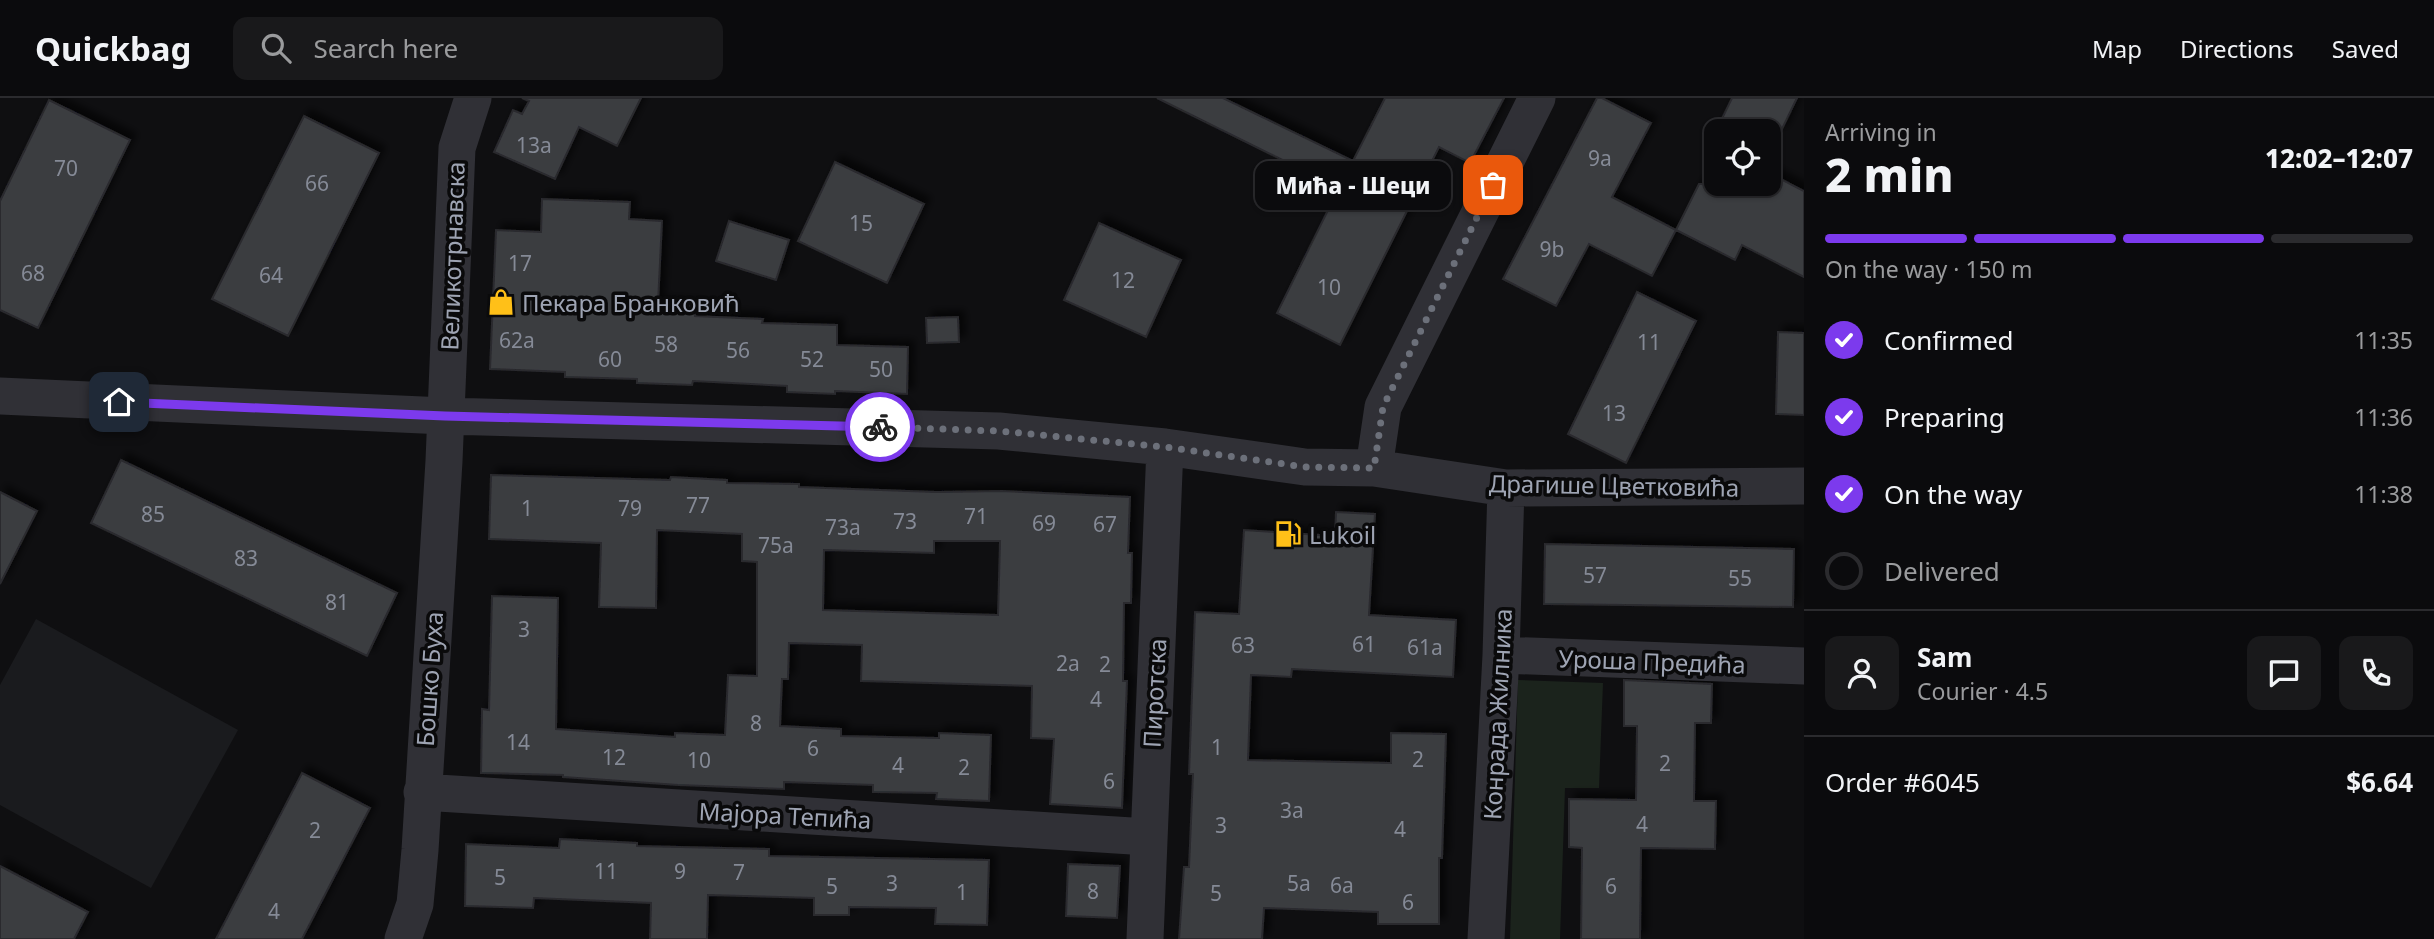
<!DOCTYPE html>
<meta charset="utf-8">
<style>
:root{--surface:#0b0b0d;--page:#19191b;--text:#f1f3f6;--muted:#9a9b9d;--line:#2b2b2e;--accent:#7c3aed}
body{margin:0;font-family:"Noto Sans",sans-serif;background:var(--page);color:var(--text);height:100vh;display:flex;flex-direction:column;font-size:26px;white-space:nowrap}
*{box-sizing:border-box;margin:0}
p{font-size:23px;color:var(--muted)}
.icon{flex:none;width:38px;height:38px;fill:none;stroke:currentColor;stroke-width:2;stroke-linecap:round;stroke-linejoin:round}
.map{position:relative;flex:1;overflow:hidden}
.side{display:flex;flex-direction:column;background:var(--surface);width:630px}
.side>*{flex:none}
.controls{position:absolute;left:1704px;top:21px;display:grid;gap:14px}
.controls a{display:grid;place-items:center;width:77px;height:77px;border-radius:14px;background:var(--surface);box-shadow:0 2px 5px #0004,0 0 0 2px var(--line);font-size:35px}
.pin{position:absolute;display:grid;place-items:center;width:60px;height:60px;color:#fff;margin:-30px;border-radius:14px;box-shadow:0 4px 10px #0006}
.courier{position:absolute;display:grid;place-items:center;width:70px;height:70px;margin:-35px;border:5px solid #7c3aed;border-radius:50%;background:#fff;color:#222;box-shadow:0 2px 9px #0007}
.bubble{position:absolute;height:49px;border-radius:14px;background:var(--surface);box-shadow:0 2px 5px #0004,0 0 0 2px var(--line);font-size:23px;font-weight:800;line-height:49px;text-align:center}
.head em{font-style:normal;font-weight:800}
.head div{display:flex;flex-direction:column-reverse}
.head{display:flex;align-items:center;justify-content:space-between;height:119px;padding:0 21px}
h1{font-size:46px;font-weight:800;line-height:52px}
.bar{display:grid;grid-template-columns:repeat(4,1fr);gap:10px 7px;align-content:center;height:84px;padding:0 21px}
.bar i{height:9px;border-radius:5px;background:var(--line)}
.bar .selected{background:var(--accent)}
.bar p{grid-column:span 4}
.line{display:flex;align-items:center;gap:18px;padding:0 21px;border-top:2px solid var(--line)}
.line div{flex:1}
.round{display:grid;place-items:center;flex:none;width:74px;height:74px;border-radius:14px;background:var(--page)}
ol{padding:0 21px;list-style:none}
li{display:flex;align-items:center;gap:21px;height:77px}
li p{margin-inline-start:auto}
li .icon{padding:7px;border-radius:50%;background:var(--accent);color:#fff;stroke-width:4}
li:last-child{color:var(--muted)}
li i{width:38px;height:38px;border:4px solid var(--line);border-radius:50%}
header{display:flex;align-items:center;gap:42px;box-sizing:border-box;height:98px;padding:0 35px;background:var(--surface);border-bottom:2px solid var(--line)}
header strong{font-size:33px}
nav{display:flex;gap:38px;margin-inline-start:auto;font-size:24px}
.search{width:490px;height:63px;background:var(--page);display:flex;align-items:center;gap:18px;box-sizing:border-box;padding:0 24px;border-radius:14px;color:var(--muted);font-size:26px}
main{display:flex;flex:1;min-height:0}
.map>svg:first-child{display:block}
</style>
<header>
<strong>Quickbag</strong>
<div class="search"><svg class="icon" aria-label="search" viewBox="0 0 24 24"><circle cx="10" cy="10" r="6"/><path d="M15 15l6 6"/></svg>Search here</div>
<nav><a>Map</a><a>Directions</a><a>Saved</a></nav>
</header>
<main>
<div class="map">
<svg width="1804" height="841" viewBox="0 0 1804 841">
<defs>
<filter id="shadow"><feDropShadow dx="6" dy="-6" stdDeviation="3.5" flood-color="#0009"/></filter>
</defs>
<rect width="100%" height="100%" fill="#0f0f11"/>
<!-- built -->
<path fill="#1a1b1e" d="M36 521 238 632 151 790 0 707V587Z"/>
<!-- green -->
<path fill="#1b231c" d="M1518 582 1603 585 1599 690H1565L1560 841H1510Z"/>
<!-- building -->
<path fill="#3b3c41" stroke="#29292d" stroke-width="2" fill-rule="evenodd" filter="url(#shadow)" d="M522 0H641L617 48 579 29 555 81 494 54 513 12 522 16 529 3Z
M1157 0H1223L1353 63 1385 0H1504L1470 65 1439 49 1340 247 1277 215 1339 90Z
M1597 0H1602L1651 25 1612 99 1676 132 1652 178 1589 146 1556 208 1503 181Z
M1732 0H1797L1781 33H1716Z
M49 2 130 42 38 230 0 212V103Z
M304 18 379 55 288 238 212 201Z
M835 64 924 106 887 185 798 143Z
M1769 75 1804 93V179L1742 147 1735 162 1676 132 1699 86H1769Z
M542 101 630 104 629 121 662 123 658 206 695 208V218L763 221 762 225 837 227V247L908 249 907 296 835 293V296L787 294V288L693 283 692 287 637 285V281L565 279V274L490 271 496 132 541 134Z
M729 123 789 142 776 182 716 163Z
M1099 125 1181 162 1146 239 1064 202Z
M1637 194 1696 223 1626 365 1568 336Z
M958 219 959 244 927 245 926 220Z
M1778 234 1804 235V317L1776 316Z
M121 362 397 495 367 558 91 425Z
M491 377 670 382 671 379 727 382V385L799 386V389L936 394 1002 393 1130 399 1128 455H1132L1131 505H1124L1123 583H1127L1122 710 1050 706 1054 641 1031 640 1032 588 861 583 862 547 789 545 788 581H782L780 628 841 631V638L939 640V635L991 637 989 703 936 701 937 695 873 694V687L784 684V691L678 687 563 679V677L481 675 482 611 489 612 492 498 558 500 556 631 675 639V635L725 637 728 577 757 578V464L742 463V436L657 432 656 510 599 509 601 445 489 441ZM934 443H1000L998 517 823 512 824 452 934 455Z
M0 394 37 413 0 486Z
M1336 414 1375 416 1369 517 1456 522 1453 579 1292 571 1291 579 1251 577 1248 662 1391 665V635L1446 636 1442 760H1439V826H1378V814L1264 810 1262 841H1179L1184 769H1189L1193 676H1189L1195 514 1239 516 1244 432 1335 438Z
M1545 446 1794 451 1793 509 1544 506Z
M1624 582 1712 586 1711 625H1695L1694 703H1716L1715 751 1641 750 1640 841H1581L1582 750 1569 749V701L1636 702 1637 628H1624Z
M302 675 370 710 302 841H216Z
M560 741 637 745V748L769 751V758L989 762 987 827 935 826 936 810 849 809V817H814V800L708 797 707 841H650L651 805 534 800 533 810 465 808 466 746 559 750Z
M1068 766 1120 768 1117 820 1066 818Z
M0 768 88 814 74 841H0Z"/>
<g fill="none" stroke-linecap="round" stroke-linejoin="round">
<!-- minor -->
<path stroke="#303036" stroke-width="37" d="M0 298 445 318 999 333 1165 349 1305 369 1374 370 1506 390 1804 388
M1374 370 1383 309 1537 0
M1501 557 1804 568
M422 694 1148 739
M403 841 415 806 420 752 444 363 457 50 473 0
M1145 841 1165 349
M1486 841 1501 557 1506 390"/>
</g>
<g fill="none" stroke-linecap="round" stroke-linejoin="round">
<!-- done -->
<path stroke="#6c707a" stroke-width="7" stroke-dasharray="0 12.6" d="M880 329 999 333 1165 349 1305 369 1374 370 1383 309 1493 87"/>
<!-- route -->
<path stroke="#7c3aed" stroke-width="9" d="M119 304 445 318 880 329"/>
</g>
<!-- icons -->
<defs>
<symbol id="shop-bare" viewBox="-9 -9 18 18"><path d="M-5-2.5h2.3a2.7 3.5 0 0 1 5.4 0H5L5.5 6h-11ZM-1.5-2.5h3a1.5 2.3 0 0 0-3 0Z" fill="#ffc018" stroke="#0a0a0b" stroke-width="2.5" paint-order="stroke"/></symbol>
<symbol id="fuel-bare" viewBox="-9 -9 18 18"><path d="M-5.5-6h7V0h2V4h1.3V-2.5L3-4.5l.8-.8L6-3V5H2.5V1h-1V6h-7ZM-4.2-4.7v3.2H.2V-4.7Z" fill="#ffc018" stroke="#0a0a0b" stroke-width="2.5" paint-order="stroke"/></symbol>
</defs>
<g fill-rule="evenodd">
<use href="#shop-bare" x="482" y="185" width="38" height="38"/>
<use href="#fuel-bare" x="1269" y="417" width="38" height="38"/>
</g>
<g text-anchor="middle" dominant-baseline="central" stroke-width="7" stroke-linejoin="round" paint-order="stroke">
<!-- number labels -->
<g font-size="21" fill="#858a96">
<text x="534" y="47">13a</text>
<text x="1600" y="60">9a</text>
<text x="66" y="70">70</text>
<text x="317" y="85">66</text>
<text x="861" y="125">15</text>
<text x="1552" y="151">9b</text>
<text x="520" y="165">17</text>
<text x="33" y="175">68</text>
<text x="271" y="177">64</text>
<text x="1123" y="182">12</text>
<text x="1329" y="189">10</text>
<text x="517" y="242">62a</text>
<text x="1649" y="244">11</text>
<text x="666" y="246">58</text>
<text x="738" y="252">56</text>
<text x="610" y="261">60</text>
<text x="812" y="261">52</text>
<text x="881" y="271">50</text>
<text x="1614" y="315">13</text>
<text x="698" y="407">77</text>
<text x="527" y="410">1</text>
<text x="630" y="410">79</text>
<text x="153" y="416">85</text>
<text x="976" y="418">71</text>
<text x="905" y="423">73</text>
<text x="1044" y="425">69</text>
<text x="1105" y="426">67</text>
<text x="843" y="429">73a</text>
<text x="776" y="447">75a</text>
<text x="246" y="460">83</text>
<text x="1595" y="477">57</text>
<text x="1740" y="480">55</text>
<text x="337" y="504">81</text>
<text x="524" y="531">3</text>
<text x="1364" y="546">61</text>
<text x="1243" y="547">63</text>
<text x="1425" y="549">61a</text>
<text x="1068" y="565">2a</text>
<text x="1105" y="566">2</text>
<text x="1096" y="601">4</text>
<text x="756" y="625">8</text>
<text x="518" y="644">14</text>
<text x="1217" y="649">1</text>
<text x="813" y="650">6</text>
<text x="614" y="659">12</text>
<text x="1418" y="661">2</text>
<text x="699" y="662">10</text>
<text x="1665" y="665">2</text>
<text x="898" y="667">4</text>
<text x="964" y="669">2</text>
<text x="1109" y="683">6</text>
<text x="1292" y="712">3a</text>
<text x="1642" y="726">4</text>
<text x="1221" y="727">3</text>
<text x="1400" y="731">4</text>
<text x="315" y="732">2</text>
<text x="606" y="773">11</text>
<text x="680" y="773">9</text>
<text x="739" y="774">7</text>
<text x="500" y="779">5</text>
<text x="892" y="785">3</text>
<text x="1299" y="785">5a</text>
<text x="1342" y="787">6a</text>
<text x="832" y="788">5</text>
<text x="1611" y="788">6</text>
<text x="1093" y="793">8</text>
<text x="962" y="794">1</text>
<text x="1216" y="795">5</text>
<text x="1408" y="804">6</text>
<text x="274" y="813">4</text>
</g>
<!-- street labels -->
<g font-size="24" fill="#9ea4b3" stroke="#0a0a0b">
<text transform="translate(452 158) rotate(-88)">Великотрнавска</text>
<text transform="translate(1614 387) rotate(1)">Драгише Цветковића</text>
<text transform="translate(1652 563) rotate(2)">Уроша Предића</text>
<text transform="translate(429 581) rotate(-86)">Бошко Буха</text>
<text transform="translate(1154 595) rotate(-87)">Пиротска</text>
<text transform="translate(1497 616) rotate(-87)">Конрада Жилника</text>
<text transform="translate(785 717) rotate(3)">Мајора Тепића</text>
</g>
<!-- poi labels -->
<g font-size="24" fill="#9ea4b3" stroke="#0a0a0b" text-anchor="start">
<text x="522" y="204">Пекара Бранковић</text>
<text x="1309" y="436">Lukoil</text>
</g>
</g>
</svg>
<div class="controls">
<a><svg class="icon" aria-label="locate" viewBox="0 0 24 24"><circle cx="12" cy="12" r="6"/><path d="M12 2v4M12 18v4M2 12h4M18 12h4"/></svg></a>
</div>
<div class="pin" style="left:1493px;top:87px;background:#ea580c"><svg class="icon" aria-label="bag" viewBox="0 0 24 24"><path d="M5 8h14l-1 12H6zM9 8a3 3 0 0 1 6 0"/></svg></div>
<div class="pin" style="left:119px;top:304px;background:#1f2937"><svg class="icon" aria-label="home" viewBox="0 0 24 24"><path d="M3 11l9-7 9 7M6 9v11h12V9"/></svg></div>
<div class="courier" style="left:880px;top:329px"><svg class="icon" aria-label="bike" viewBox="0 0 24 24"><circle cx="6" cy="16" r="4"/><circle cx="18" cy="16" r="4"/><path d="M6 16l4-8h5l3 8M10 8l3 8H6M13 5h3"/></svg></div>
<div class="bubble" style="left:1255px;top:63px;width:196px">Мића - Шеци</div>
</div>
<section class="side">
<div class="head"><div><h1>2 min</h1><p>Arriving in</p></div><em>12:02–12:07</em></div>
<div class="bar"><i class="selected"></i><i class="selected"></i><i class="selected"></i><i></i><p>On the way · 150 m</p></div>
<ol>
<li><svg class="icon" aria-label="check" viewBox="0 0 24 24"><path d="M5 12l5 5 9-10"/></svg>Confirmed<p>11:35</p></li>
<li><svg class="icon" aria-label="check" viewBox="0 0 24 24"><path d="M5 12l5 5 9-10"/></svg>Preparing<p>11:36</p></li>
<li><svg class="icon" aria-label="check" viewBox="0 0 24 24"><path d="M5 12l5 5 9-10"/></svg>On the way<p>11:38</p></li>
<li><i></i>Delivered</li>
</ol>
<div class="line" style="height:126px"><a class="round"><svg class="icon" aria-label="person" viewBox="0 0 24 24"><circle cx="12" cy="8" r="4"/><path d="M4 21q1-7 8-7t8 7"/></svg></a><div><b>Sam</b><p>Courier · 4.5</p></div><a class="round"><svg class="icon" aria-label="chat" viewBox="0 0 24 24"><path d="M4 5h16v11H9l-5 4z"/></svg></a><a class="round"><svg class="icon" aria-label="phone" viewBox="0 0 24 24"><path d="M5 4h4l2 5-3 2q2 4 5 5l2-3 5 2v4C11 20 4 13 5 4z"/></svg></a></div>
<div class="line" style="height:91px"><div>Order #6045</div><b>$6.64</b></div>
</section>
</main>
